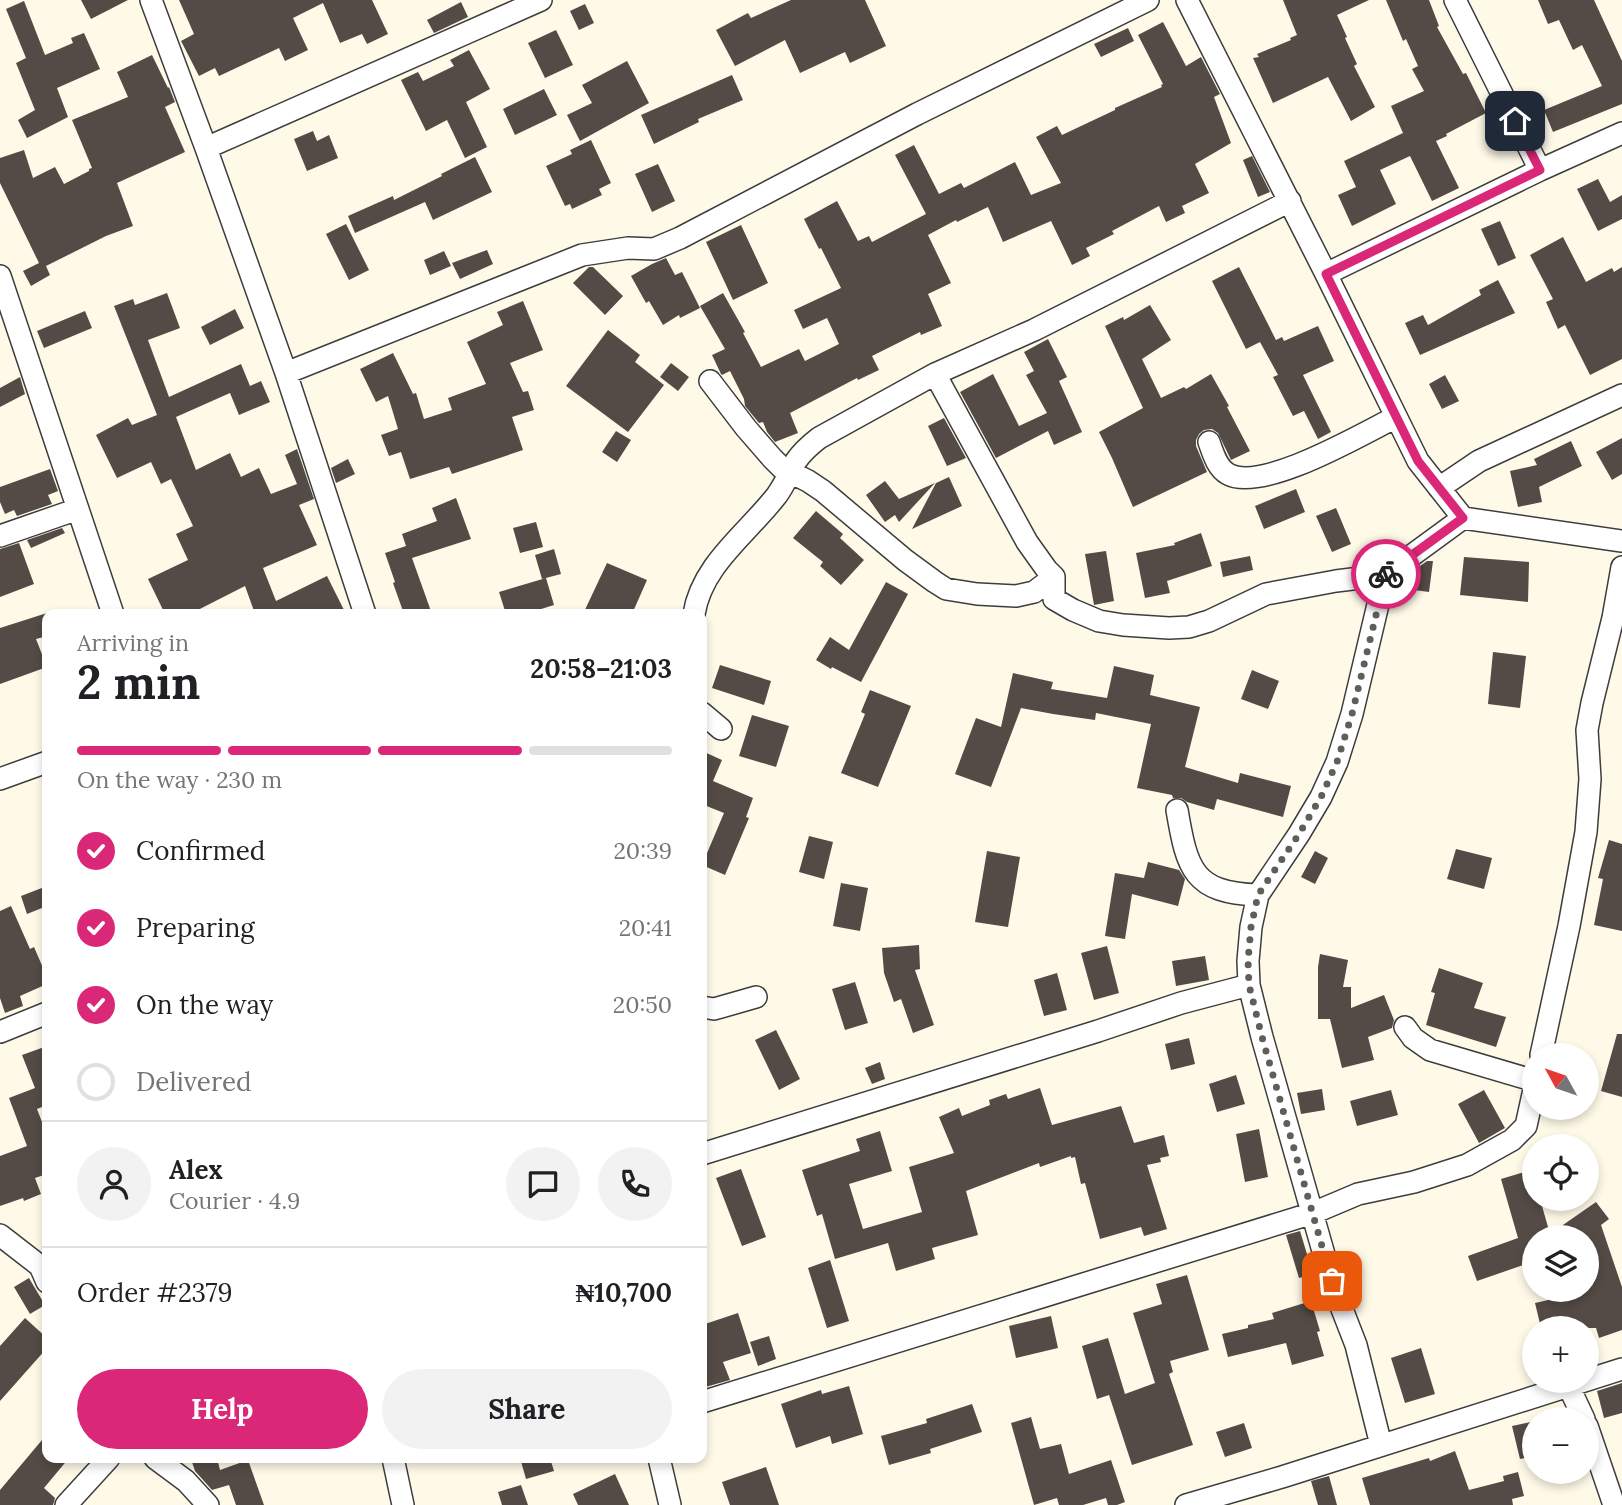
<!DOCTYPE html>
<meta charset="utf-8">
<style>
:root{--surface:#fff;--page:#f2f2f2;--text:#202124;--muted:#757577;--line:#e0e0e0;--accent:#db2777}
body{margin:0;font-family:Lora,serif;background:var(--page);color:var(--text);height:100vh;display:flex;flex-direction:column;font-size:26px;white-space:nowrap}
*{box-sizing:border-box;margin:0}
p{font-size:23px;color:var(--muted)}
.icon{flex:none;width:38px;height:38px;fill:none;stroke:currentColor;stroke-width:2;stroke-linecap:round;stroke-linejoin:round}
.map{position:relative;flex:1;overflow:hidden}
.details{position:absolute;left:42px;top:609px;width:665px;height:854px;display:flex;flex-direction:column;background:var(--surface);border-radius:14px;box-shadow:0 4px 10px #0003}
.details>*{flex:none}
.needle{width:46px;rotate:310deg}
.buttons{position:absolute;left:1522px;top:1043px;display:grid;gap:14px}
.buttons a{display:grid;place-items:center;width:77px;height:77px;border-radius:50%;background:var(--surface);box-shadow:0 4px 10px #0003;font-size:35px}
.pin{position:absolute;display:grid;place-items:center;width:60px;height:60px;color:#fff;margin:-30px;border-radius:14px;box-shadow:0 4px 10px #0006}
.courier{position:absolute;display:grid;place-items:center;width:70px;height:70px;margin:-35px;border:5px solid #db2777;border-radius:50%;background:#fff;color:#222;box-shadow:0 2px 9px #0007}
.overview em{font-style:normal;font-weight:700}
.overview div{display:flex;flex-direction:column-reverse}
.overview{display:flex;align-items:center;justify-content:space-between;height:119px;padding:0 35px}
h1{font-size:46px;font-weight:700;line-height:52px}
.bar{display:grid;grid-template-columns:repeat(4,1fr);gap:10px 7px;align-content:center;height:84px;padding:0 35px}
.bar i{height:9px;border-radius:5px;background:var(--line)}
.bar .active{background:var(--accent)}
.bar p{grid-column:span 4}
.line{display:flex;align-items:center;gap:18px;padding:0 35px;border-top:2px solid var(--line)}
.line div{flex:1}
.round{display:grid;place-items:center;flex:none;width:74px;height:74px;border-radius:37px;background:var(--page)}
ol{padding:0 35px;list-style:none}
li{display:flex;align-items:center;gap:21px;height:77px}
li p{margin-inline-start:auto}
li .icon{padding:7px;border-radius:50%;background:var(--accent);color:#fff;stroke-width:4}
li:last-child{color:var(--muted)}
li i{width:38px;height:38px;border:4px solid var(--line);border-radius:50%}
.primary-button{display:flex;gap:14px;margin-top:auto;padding:14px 35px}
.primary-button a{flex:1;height:80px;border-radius:42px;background:var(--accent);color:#fff;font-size:28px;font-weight:700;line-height:80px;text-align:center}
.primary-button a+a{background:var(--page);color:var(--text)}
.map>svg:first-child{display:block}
</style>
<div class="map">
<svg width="1622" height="1505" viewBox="0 0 1622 1505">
<rect width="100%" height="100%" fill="#fffae8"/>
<!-- building -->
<path fill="#544b46" d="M81 0H128L91 19Z
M179 0H372L388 34 367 44 362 34 340 43 323 3 293 18 308 50 285 61 279 48 219 76 215 68 199 76 181 41 194 34Z
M791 0H865L886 46 850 63 845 52 800 73 785 40 735 66 716 30 748 13 751 18Z
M1283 0H1369L1337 15 1347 37 1345 38 1357 64 1354 66 1375 107 1351 121 1328 77 1273 103 1253 58 1259 57 1257 54 1291 40 1290 38 1297 35Z
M1386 0H1429L1439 26 1437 27 1463 74 1466 73 1486 113 1446 134 1447 136 1436 141 1459 188 1432 201 1410 156 1380 170 1396 204 1352 226 1338 195 1356 187 1344 161 1403 133 1391 106 1424 91 1412 69 1418 66 1406 39 1403 41Z
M1538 0H1594L1622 61V104L1553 132 1544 110 1602 86 1582 45 1573 50 1559 20 1548 24Z
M24 1 45 55 73 43 71 38 84 33 100 69 57 88 68 117 27 138 18 120 35 110 16 63 26 58 6 9Z
M461 2 468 17 434 33 427 20Z
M585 4 594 23 579 30 570 11Z
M1163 22 1186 66 1201 57 1220 94 1214 97 1231 143 1195 164 1209 193 1182 206 1185 213 1166 222 1159 206 1112 231 1114 234 1086 248 1090 256 1072 265 1051 221 1003 242 988 207 957 222 956 220 928 235 951 283 928 294 942 326 921 335 920 332 872 356 879 370 858 380 857 378 790 413 798 433 775 442 767 432 763 422 759 423 745 406 744 399 730 371 722 375 721 374 712 355 725 349 700 306 723 293 745 332 743 333 761 367 799 349 805 361 839 344 827 318 803 329 794 310 841 288 821 248 819 249 804 219 837 201 858 241 869 236 872 242 926 214 895 155 914 145 939 194 961 183 964 188 1015 162 1031 195 1061 183 1036 137 1057 126 1062 135 1115 110V108L1162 87 1161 85 1163 84 1138 35Z
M1128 28 1134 41 1101 57 1094 44Z
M556 30 573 65 545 78 528 43Z
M469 50 490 89 466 102 487 147 465 158 447 120 426 131 401 80 418 72 423 81 454 66 450 60Z
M152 55 168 88 169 87 175 102 165 107 185 152 117 183 133 226 106 236 46 266 50 275 31 286 23 271 39 263 0 183V158L24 150 33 178 55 167 64 184 89 171V169L92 168 72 120 128 97 117 72Z
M627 61 649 103 580 141 567 115 592 103 582 85Z
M732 75 743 100 698 119 699 122 654 144 641 115Z
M544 89 557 115 515 135 503 109Z
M313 131 317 141 329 135 338 158 307 171 294 139Z
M591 140 611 183 599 189 602 195 572 209 570 204 565 206 546 166 572 154 570 150Z
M1252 156 1270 192 1258 197 1243 160Z
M475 157 492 192 433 220 425 202 355 233 348 216 393 196 394 200 442 176 441 174Z
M658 164 675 201 652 212 635 174Z
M1598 179 1610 202 1622 195V219L1598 231 1577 189Z
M1500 221 1516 258 1498 266 1481 229Z
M346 224 369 270 349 280 326 234Z
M741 225 768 283 733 300 706 242Z
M1563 237 1586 282 1612 268 1614 272 1622 267V359L1590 375 1565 325 1558 329 1546 302 1553 299 1530 255Z
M487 250 493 264 460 279 452 263Z
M444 251 451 266 430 275 424 260Z
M666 258 675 275 682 272 700 308 680 318 679 315 663 325 649 301 646 303 631 276 652 264Z
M589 267H593L623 296 605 315 573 283Z
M1239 267 1276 340 1282 337 1284 341 1318 326 1334 361 1303 375 1331 432 1318 439 1304 411 1293 416 1273 377 1278 375 1260 342 1246 349 1212 281Z
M1498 280 1515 313 1420 355 1405 323 1423 315 1428 325 1481 295 1479 290Z
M167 293 180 328 148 340 169 397 241 364 250 386 261 381 270 402 239 415 230 393 176 417 196 470 230 453 241 477 259 468 271 494 297 484 285 455 297 449 314 499 299 505 317 545 263 568 276 601 327 576 346 614H248L254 611 245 586 190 614H165L148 579 188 560 176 534 193 526 171 479 161 484 151 462 117 478 96 435 128 418 132 425 157 415 114 306 133 299 135 305Z
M523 301 543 350 510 363 523 392 528 391 534 410 512 417 523 450 452 474 449 467 410 479 401 452 389 456 381 435 398 429 388 396 376 402 360 369 393 353 413 394 416 393 424 419 452 410 448 398 486 384 467 342 503 325 497 312Z
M1150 305 1171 340 1142 359 1161 398 1184 387 1186 389 1211 374 1229 406 1227 407 1250 451 1231 460 1218 433 1212 429 1204 430 1199 434 1196 440V446L1207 472 1133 507 1112 458 1099 432 1143 408 1105 326 1123 317 1124 320Z
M235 309 244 328 210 345 201 327Z
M85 311 92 328 44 348 37 331Z
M608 330 640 355 635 362 664 385 628 432 566 386Z
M1048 339 1067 377 1059 381 1082 432 1054 445 1048 431 996 458 960 392 993 374 1019 426 1047 413 1026 375 1034 371 1024 352Z
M671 363 689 377 678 391 660 377Z
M1445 375 1459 401 1442 409 1429 384Z
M20 377 25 394 0 407V388Z
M944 418 966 458 947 466 928 426Z
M616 431 631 440 617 462 602 452Z
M1622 438V474L1612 480 1596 452Z
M1571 441 1582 466 1539 487 1542 502 1518 507 1510 471 1537 465 1534 459Z
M348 459 355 474 336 483 331 468Z
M50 469 58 491 48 495 52 504 17 516 14 510 5 514 0 502V487Z
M949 477 962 506 912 529 936 483Z
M885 481 899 499 935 483 899 522 895 515 885 522 866 495Z
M1296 489 1305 512 1264 529 1255 506Z
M456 498 471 539 412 558 432 614H404L393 583 395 582 385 553 406 546 402 534 437 521 432 508Z
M1336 508 1351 544 1332 552 1316 516Z
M816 511 843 534 840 538 864 560 841 585 820 566 823 562 793 538Z
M536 522 543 547 520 553 513 528Z
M62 528 65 533 31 548 27 540Z
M1201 533 1212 566 1167 581 1170 593 1145 598 1136 553 1175 545 1174 543Z
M19 543 34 584 0 597V549Z
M554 549 561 574 542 579 535 555Z
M1106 551 1114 601 1094 605 1085 554Z
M1250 556 1253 570 1223 577 1220 562Z
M1464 557 1529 562 1528 602 1460 595Z
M1427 561H1433L1429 592 1407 589 1409 574Z
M607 563 647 580 632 614H583Z
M546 578 554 605 525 614H506L499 592Z
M886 582 908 594 861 682 832 667 831 669 816 660 830 637 849 650Z
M47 613V636L36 639 47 667 0 684V628Z
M1493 652 1526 656 1520 708 1488 704Z
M720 665 771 681 764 705 712 688Z
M1114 666 1154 675 1150 695 1200 707 1185 767 1238 783 1240 773 1291 786 1283 817 1217 799 1214 810 1187 802 1181 798H1173L1172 795 1137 788 1151 724 1096 713 1095 720 1053 714 1021 708 991 787 955 774 976 718 1001 727 1013 673 1053 682 1051 689 1107 698Z
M1252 670 1279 681 1268 709 1241 699Z
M870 690 911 706 878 787 841 773 865 714 861 712Z
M752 715 789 726 776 767 739 756Z
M702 751 722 760 713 781 753 798 746 817 749 818 725 875 702 865 724 813 704 805 702 809Z
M809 836 833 842 824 879 799 872Z
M1609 840 1622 844V931L1594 925 1603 879 1598 878Z
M1456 849 1492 858 1484 889 1447 879Z
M987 851 1020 857 1008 927 975 922Z
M1315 851 1328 858 1315 884 1301 877Z
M1148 862 1179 870 1185 879 1178 906 1132 894 1125 939 1105 936 1115 873 1144 878Z
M841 883 868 888 860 931 833 926Z
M47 886V906L27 914 21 896Z
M11 906 30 949 34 947 47 977V984L20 996 23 1006 5 1013 0 998V911Z
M919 945 920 969 915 970 934 1025 913 1033 901 999 894 1002 884 973 882 948Z
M1107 946 1119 993 1094 1000 1081 953Z
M1320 954 1348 960 1343 987H1351V1008L1384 995 1394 1020 1392 1028 1368 1037 1374 1060 1342 1068 1330 1019H1318V967Z
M1205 956 1209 980 1176 986 1172 961Z
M1439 968 1483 983 1474 1008 1506 1017 1496 1047 1426 1025 1435 993 1431 992Z
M1057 973 1067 1010 1044 1016 1034 980Z
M855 982 868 1023 845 1030 832 989Z
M776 1030 800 1079 779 1090 755 1040Z
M1617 1034H1622V1097L1601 1091Z
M1189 1038 1195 1064 1171 1070 1165 1044Z
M47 1046V1117L46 1118 42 1107 37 1109 47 1135V1174L35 1178 41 1194 24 1201 23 1198 0 1206V1156L27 1146 9 1098 35 1088 22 1055Z
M880 1062 885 1079 872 1084 865 1068Z
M1236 1075 1245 1104 1217 1112 1209 1084Z
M1040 1088 1052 1125 1121 1106 1134 1143 1164 1135 1169 1156 1160 1158 1161 1162 1147 1165 1167 1229 1144 1236 1141 1227 1100 1239 1085 1183 1081 1184 1075 1157 1071 1158V1156L1040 1167 1039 1163 966 1191 978 1235 932 1248 935 1259 896 1271 888 1243 835 1259 822 1214 817 1216 802 1170 860 1151 856 1139 880 1131 892 1171 849 1184 863 1229 922 1212 909 1167 954 1153 939 1117 959 1108 962 1116 990 1105 989 1100 1006 1094 1008 1099Z
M1322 1089 1325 1110 1301 1114 1297 1093Z
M1391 1090 1398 1115 1357 1126 1350 1101Z
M1484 1090 1505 1128 1479 1143 1458 1104Z
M1259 1129 1268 1177 1245 1182 1236 1134Z
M741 1169 766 1237 742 1246 716 1178Z
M1531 1170 1535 1183V1199H1540L1550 1234 1596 1202 1609 1219 1601 1225 1622 1287V1330L1599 1338 1596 1328H1541L1535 1303 1584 1292 1583 1290H1587V1237H1535V1261L1477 1281 1468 1256 1518 1238 1501 1179Z
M1300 1231 1313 1274 1299 1278 1286 1235Z
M830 1260 849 1321 827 1328 808 1268Z
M1187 1275 1209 1350 1170 1361 1173 1372 1169 1374 1193 1445 1132 1465 1109 1395 1097 1399 1082 1346 1108 1338 1125 1394 1155 1383 1133 1313 1162 1304 1156 1284Z
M29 1278 45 1305 30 1314 14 1287Z
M1311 1301 1320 1331 1317 1332 1324 1356 1292 1365 1286 1343 1228 1357 1222 1334 1248 1328V1325L1274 1319 1272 1313Z
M738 1313 751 1353 723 1362 730 1380 702 1388V1325Z
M1051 1316 1058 1348 1016 1358 1009 1326Z
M25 1318 47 1338V1348L0 1401V1346Z
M769 1336 776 1359 758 1366 750 1342Z
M1421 1348 1435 1394 1405 1403 1391 1358Z
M1622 1383V1413L1604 1418 1597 1391Z
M849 1386 863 1434 832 1444 830 1436 796 1448 781 1404 821 1390 822 1394Z
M972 1404 982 1432 930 1449 931 1453 889 1465 881 1436 927 1423 926 1419Z
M1031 1417 1040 1449 1061 1444 1069 1474 1111 1460 1125 1502 1117 1505H1108L1106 1498 1083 1505H1059L1057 1498 1034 1505 1011 1423Z
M1535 1421V1456L1520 1459 1512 1426Z
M1244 1423 1252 1448 1225 1457 1216 1432Z
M47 1434V1458H69L44 1488 55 1498 53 1505H0V1490Z
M1455 1451 1469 1490 1504 1481 1503 1476 1518 1472 1524 1496 1512 1499 1513 1505H1370L1362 1478 1429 1458 1430 1461Z
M207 1458H217L220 1470 248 1460 264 1505H236L229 1485 212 1490 195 1471 192 1462Z
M520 1458H550L554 1471 526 1479Z
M766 1467 779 1505H730L722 1482Z
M615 1474 629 1505H578L573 1494Z
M1329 1476 1337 1505H1318L1311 1481Z
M521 1485 528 1505H502L498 1492Z"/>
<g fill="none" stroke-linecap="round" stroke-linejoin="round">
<defs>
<path id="minor" d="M151 0 206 148 286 373 365 614
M1187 0 1326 274 1418 461 1463 518 1622 541
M1455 0 1540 170
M206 148 541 0
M1326 274 1540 170 1622 133
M0 276 113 614
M286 373 582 255 628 248 654 249 680 238 917 114 1148 0
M935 374 1027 542 1047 570 1054 577V599L1073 610 1099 621 1123 625 1169 628 1189 627 1209 621 1266 594 1336 581 1385 575 1463 518
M710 381 746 428 772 458 782 468 808 481 823 491 905 560 935 582 946 589 977 594 1016 596 1034 592 1054 577
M1209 442C1213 453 1217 468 1228 474 1262 493 1362 434 1396 417
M1439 488 1479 461 1622 395
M0 536 78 509
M694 614C702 564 748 533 777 495 785 484 789 473 796 461 802 452 810 445 819 438L935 374 1034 330 1290 201
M702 713 721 729
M0 779 47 762
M1177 810C1187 869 1193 893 1258 895
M702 1007 714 1009 756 997
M1405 1027 1413 1038 1430 1050 1535 1081
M0 1032 47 1013
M1541 1055 1569 926 1586 832 1590 779 1587 730 1592 703 1613 618 1622 567
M702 1154 1098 1031 1181 1003 1249 985
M0 1235 40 1266 47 1282
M1569 1387 1584 1419
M702 1402 1313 1213 1358 1194 1414 1182 1467 1165 1512 1140 1526 1126 1535 1085
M1587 1426 1614 1505
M1381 1445 1356 1345 1342 1309 1325 1258 1262 1037 1249 985 1248 961 1251 927 1258 895 1299 834 1321 797 1337 762 1352 714 1385 575
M155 1458 186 1481 208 1505
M393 1458 403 1505
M659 1458 670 1505
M66 1505 109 1458
M1186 1505 1282 1477 1622 1369"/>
</defs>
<!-- minor casing -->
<use href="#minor" stroke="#3d3d3d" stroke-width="24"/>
<!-- minor -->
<use href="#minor" stroke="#fff" stroke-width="21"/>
</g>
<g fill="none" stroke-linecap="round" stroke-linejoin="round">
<!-- done -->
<path stroke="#605e58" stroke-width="7" stroke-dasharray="0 12.6" d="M1332 1281 1262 1037 1249 985 1248 961 1251 927 1258 895 1299 834 1321 797 1337 762 1352 714 1386 574"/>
<!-- route -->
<path stroke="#db2777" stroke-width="9" d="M1386 574 1463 518 1418 461 1326 274 1540 170 1515 121"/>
</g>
</svg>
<div class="buttons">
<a><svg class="needle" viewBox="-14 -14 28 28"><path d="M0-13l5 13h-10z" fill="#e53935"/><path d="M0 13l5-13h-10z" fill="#757577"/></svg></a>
<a><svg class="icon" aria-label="locate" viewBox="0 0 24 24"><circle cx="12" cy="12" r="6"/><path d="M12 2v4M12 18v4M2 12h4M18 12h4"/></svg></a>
<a><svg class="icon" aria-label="layers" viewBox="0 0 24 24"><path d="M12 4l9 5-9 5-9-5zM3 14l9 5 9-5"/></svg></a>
<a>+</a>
<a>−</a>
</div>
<div class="pin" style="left:1332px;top:1281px;background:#ea580c"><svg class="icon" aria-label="bag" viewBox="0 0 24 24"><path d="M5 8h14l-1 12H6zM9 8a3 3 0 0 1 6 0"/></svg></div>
<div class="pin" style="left:1515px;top:121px;background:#1f2937"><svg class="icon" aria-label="home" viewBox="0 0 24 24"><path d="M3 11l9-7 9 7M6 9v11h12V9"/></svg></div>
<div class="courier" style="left:1386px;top:574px"><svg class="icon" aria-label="bike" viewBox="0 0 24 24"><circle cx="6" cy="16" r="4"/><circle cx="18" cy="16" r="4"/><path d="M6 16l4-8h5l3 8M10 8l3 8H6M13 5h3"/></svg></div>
<section class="details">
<div class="overview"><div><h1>2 min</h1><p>Arriving in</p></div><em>20:58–21:03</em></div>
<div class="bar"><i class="active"></i><i class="active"></i><i class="active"></i><i></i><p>On the way · 230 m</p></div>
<ol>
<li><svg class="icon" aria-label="check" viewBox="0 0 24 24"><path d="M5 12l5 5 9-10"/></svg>Confirmed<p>20:39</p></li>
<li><svg class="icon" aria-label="check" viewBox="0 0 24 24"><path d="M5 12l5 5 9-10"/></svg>Preparing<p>20:41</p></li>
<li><svg class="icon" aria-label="check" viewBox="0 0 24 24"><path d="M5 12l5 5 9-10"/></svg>On the way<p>20:50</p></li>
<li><i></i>Delivered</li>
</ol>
<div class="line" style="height:126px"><a class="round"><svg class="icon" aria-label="person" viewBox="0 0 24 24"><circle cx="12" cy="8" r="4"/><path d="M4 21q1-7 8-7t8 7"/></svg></a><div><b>Alex</b><p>Courier · 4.9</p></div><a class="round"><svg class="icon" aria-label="chat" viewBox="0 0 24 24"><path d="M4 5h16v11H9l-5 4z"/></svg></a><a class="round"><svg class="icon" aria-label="phone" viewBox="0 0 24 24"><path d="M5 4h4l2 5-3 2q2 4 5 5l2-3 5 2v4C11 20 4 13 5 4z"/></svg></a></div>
<div class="line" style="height:91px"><div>Order #2379</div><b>₦10,700</b></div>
<div class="primary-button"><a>Help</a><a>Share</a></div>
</section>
</div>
